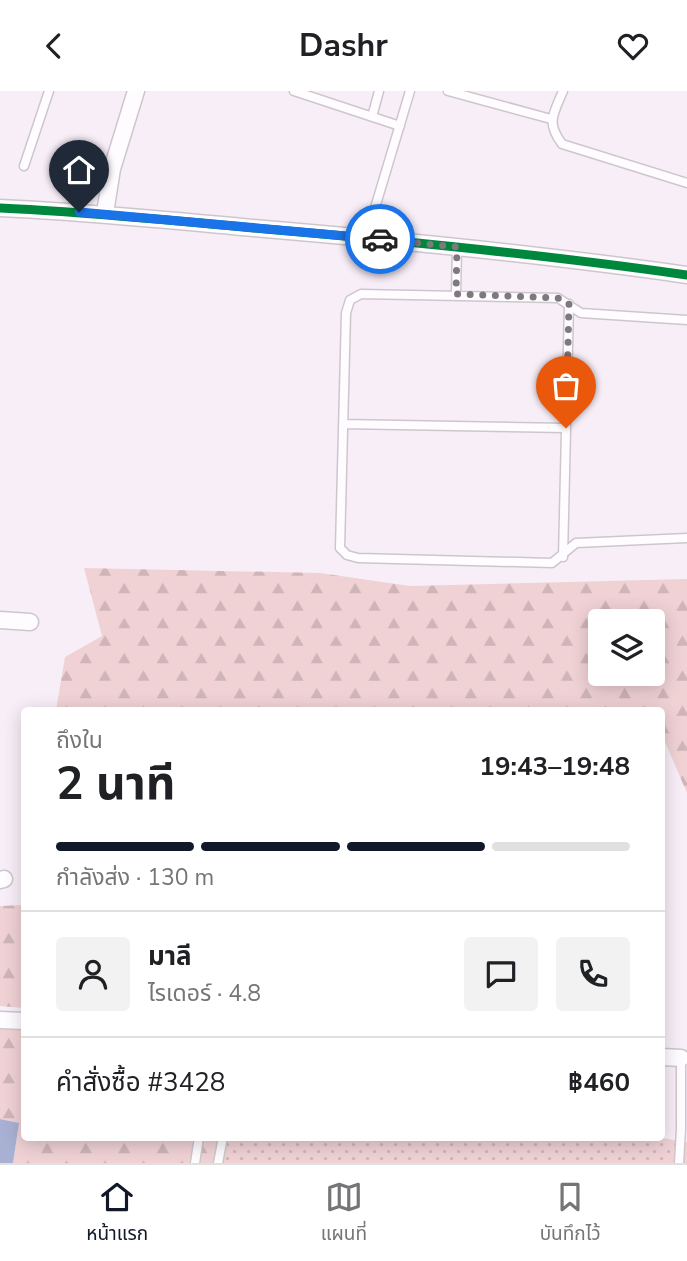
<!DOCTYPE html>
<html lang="th">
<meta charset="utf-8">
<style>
:root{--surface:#fff;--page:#f2f2f2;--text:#202124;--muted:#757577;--line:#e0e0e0;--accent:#111827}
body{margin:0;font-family:"Nunito Sans","Noto Sans Thai",sans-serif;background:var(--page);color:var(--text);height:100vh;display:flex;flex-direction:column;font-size:26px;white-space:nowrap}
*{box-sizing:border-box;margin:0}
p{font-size:23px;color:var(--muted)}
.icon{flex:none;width:38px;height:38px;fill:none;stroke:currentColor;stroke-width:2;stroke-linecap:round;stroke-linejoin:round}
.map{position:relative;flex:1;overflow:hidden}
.drawer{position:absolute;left:21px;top:616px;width:644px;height:434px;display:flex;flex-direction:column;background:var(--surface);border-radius:7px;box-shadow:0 4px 18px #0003}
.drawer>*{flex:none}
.fabs{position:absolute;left:588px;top:518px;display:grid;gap:14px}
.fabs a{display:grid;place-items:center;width:77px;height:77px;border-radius:7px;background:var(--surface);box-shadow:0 4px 18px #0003;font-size:35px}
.pin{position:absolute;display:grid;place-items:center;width:60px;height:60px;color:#fff;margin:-72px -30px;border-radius:50% 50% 50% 0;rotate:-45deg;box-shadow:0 0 7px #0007}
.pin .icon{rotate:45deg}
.courier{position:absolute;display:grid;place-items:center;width:70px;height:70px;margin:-35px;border:5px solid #1a73e8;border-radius:50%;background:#fff;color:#222;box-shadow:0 2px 9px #0007}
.headline em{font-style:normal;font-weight:700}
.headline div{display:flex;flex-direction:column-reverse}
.headline{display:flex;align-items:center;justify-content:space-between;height:119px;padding:0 35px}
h1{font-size:46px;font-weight:700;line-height:52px}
.bar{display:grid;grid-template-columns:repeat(4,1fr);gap:10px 7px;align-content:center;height:84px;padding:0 35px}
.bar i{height:9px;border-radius:5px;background:var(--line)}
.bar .current{background:var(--accent)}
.bar p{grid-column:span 4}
.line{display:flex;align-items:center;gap:18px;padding:0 35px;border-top:2px solid var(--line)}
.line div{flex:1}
.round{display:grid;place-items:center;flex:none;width:74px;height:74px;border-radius:7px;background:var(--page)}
header{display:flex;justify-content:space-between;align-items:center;height:91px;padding:0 35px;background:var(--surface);font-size:32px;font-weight:700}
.tabs{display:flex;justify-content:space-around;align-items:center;height:98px;border-top:2px solid var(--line);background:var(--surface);font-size:19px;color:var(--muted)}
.tabs a{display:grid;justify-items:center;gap:4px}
.tabs .current{color:var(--accent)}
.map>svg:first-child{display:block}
</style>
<header><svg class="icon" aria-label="back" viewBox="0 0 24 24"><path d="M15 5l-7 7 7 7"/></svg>Dashr<svg class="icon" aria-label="heart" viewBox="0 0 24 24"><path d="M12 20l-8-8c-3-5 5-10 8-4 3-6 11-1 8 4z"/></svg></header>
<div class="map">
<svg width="687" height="1072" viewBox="0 0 687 1072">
<defs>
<pattern id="grass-dots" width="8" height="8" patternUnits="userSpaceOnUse" patternTransform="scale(1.75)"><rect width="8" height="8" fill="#f0d2d5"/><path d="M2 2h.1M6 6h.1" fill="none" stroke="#cfb5b8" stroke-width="1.8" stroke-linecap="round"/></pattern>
<pattern id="forest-firs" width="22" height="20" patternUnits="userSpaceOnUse" patternTransform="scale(1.75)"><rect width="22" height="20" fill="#f0d2d5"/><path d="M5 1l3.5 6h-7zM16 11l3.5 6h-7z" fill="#cfb5b8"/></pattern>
</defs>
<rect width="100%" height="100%" fill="#f8eef8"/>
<!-- grass -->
<path fill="url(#grass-dots)" d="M226 1046H655L687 1051V1072H221Z"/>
<!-- forest -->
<path fill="url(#forest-firs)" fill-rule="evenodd" d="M84 477 320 482 410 495 687 488V702L662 644V620L56 619 65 566 102 545ZM600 530H653V583H600Z
M24 814V917L0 915V815Z
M0 937 24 939V1046L226 1047 221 1072H13L19 1032 0 1028Z"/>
<!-- water -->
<path fill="#a8b1d3" d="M0 1028 19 1032 13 1072H0Z"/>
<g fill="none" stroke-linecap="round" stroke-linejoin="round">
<defs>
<path id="lane" d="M294 0 400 35
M448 0 551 28
M563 0C553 24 546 31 562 53L687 92
M372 26 379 0
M24 75 49 0
M366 147 410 0
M456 203 457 156
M687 229 581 222 558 207 361 203 350 209 346 222 340 457 347 464 358 467 552 472 576 452 687 447
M343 333 566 337
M563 466 569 213
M195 1072 199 1046
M218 1072 223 1046
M679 1072 681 1038V967"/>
<path id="street" d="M0 117C89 121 176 130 265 138 406 150 547 164 687 184
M105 122 112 78 136 0
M0 529 30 531
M0 789 4 788
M0 929 24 930
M662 966 681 967"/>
</defs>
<!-- lane casing -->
<use href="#lane" stroke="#cec6cd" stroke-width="11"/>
<!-- street casing -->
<use href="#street" stroke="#cec6cd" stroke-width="19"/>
<!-- lane -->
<use href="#lane" stroke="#fefcfe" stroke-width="8"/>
<!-- street -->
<use href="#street" stroke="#fefcfe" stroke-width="16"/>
<defs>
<path id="cycleway" d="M0 117C89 121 176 130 265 138 406 150 547 164 687 184"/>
</defs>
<!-- cycleway casing -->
<use href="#cycleway" stroke="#fff" stroke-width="13"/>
<!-- cycleway -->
<use href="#cycleway" stroke="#00873e" stroke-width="9"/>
</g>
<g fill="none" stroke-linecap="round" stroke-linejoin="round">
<!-- done -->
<path stroke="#7f787f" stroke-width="7" stroke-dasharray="0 12.6" d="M380 148 457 156 456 203 558 207 569 213 566 337"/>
<!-- route -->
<path stroke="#1a73e8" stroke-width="9" d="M79 121 380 148"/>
</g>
</svg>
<div class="fabs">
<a><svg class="icon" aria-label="layers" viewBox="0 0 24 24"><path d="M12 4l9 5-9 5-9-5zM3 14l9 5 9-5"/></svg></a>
</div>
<div class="pin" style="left:566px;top:337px;background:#ea580c"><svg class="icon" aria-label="bag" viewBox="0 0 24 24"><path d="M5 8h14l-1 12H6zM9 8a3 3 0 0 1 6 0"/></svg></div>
<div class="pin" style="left:79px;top:121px;background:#1f2937"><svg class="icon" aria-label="home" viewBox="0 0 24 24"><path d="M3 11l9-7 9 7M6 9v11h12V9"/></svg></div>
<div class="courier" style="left:380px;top:148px"><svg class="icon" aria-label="car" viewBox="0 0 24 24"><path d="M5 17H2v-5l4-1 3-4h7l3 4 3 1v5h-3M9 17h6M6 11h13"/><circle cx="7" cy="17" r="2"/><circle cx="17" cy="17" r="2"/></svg></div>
<section class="drawer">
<div class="headline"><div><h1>2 นาที</h1><p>ถึงใน</p></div><em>19:43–19:48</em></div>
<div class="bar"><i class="current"></i><i class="current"></i><i class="current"></i><i></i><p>กำลังส่ง · 130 m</p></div>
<div class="line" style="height:126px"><a class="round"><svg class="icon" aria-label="person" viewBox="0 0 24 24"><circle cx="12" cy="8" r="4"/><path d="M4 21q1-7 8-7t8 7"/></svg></a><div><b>มาลี</b><p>ไรเดอร์ · 4.8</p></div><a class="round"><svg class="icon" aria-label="chat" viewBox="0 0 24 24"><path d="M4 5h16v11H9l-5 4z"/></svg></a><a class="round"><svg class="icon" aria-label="phone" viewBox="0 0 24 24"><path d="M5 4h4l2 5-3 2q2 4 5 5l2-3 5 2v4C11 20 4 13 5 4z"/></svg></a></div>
<div class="line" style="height:91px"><div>คำสั่งซื้อ #3428</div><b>฿460</b></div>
</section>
</div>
<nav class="tabs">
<a class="current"><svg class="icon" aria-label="home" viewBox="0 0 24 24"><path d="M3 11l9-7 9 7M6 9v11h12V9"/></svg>หน้าแรก</a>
<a><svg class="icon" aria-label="map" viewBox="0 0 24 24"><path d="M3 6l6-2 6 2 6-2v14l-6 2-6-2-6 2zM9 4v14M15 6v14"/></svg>แผนที่</a>
<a><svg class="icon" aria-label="saved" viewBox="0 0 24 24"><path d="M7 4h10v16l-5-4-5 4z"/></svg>บันทึกไว้</a>
</nav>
